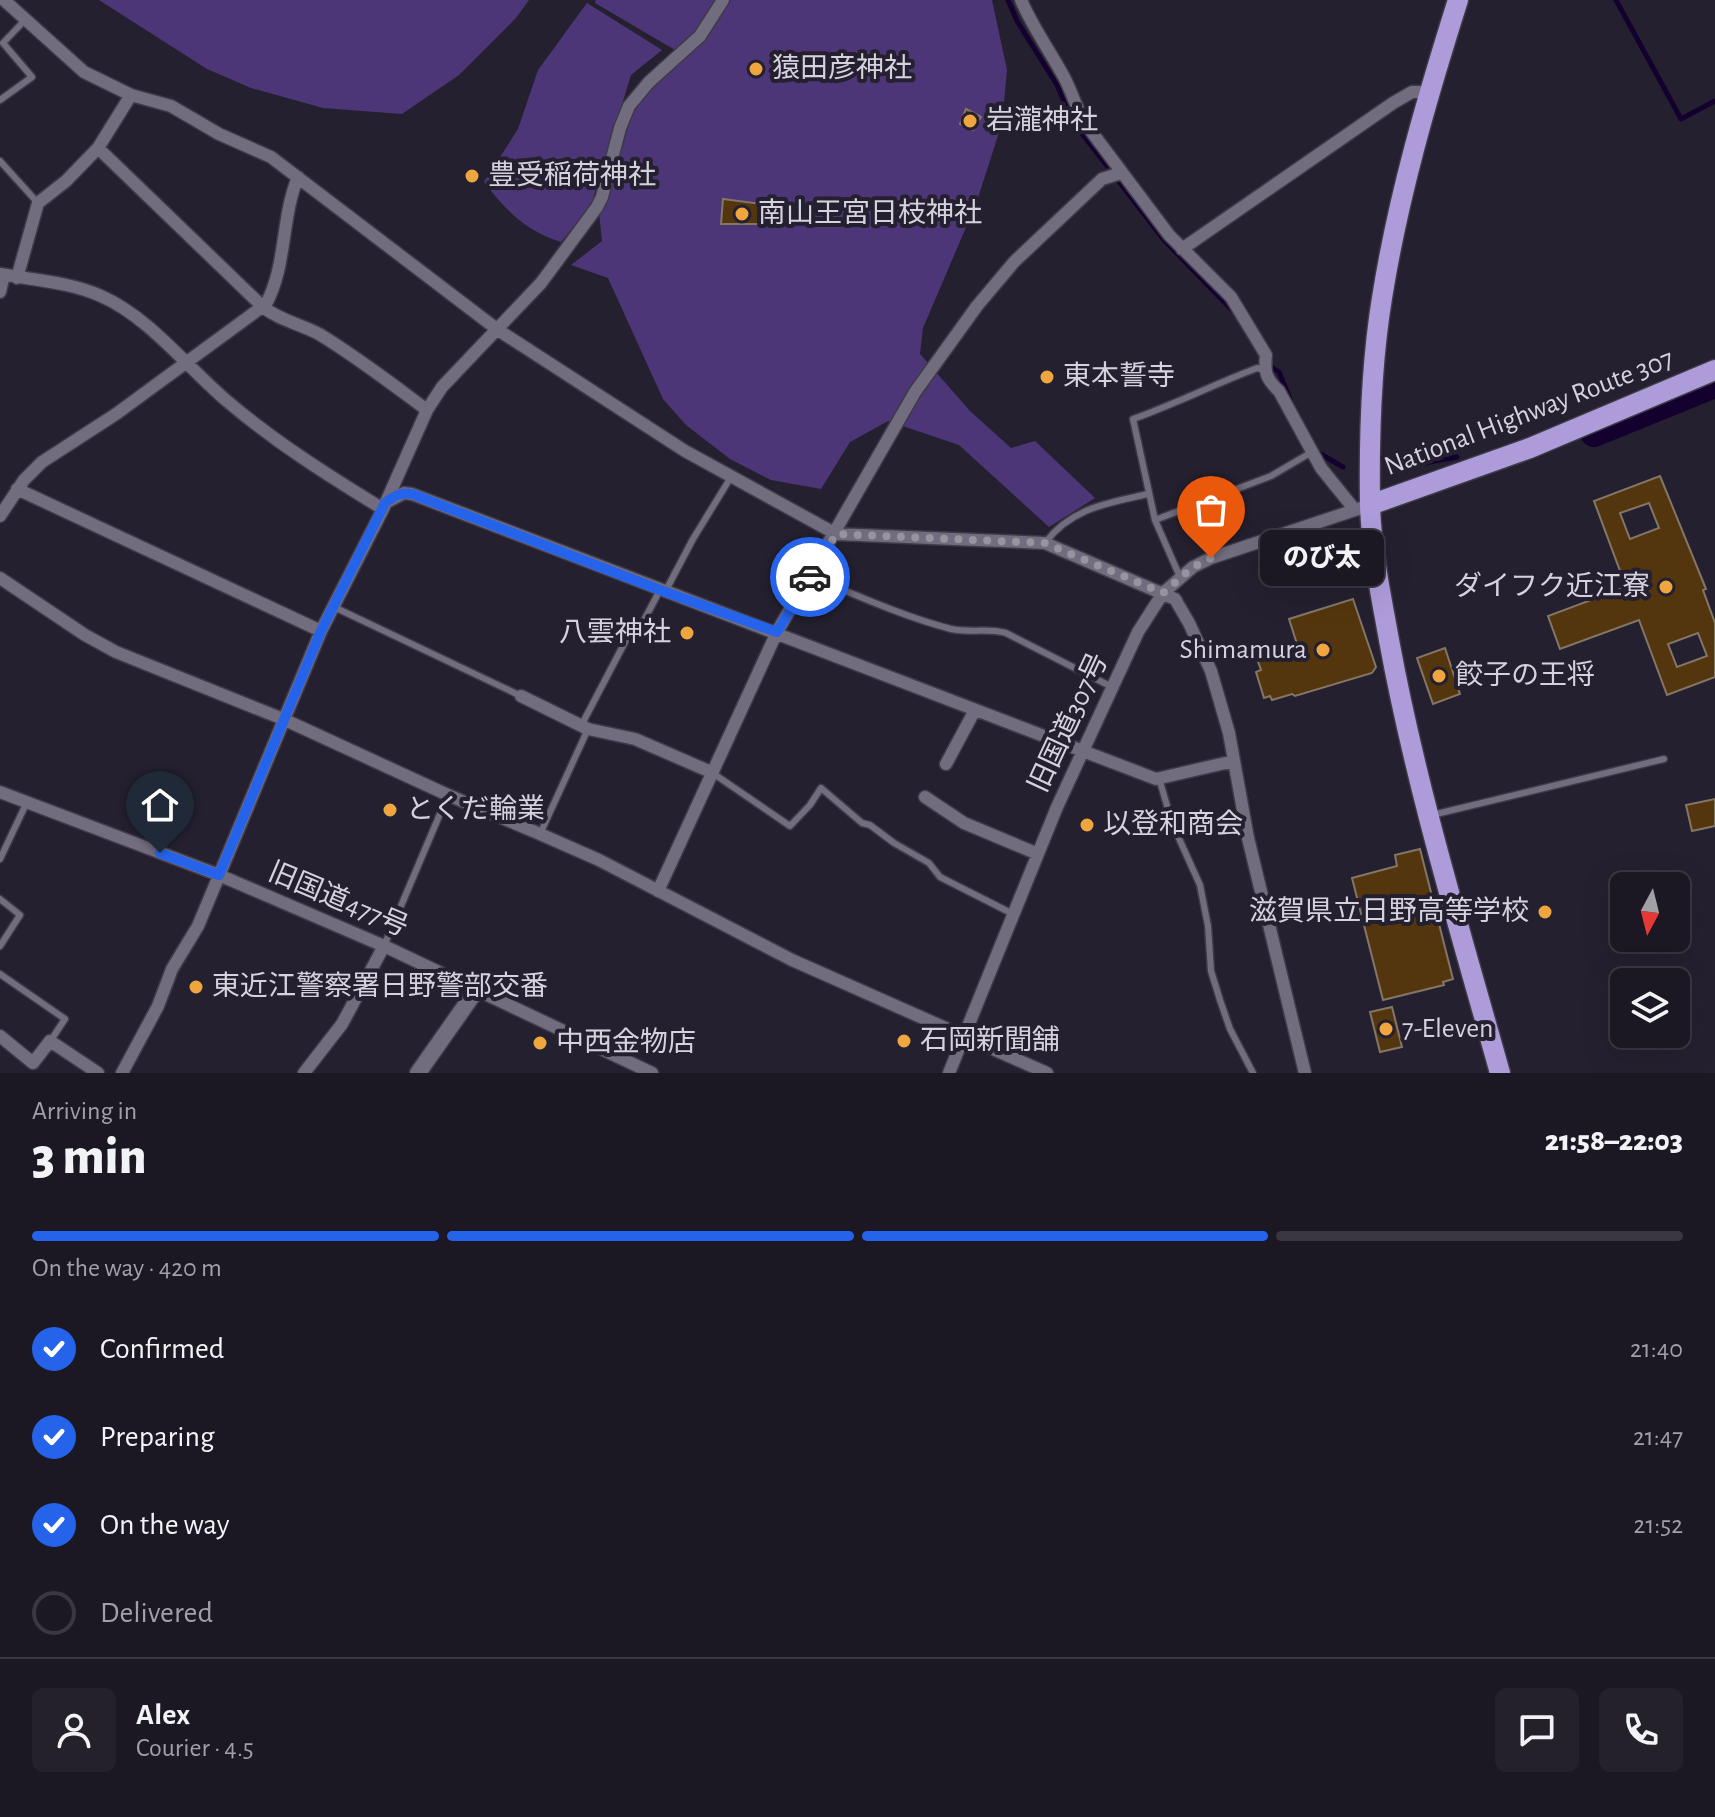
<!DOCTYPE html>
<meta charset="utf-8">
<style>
:root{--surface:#1c1823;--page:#25212b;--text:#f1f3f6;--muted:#a0a0a6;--line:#3a3741;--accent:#2563eb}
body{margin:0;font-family:"Alegreya Sans","Noto Sans JP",sans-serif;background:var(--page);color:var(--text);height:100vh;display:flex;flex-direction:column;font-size:30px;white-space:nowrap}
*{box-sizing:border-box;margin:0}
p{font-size:26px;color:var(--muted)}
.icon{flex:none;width:44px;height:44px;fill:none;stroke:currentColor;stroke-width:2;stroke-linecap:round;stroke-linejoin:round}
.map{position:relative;height:1073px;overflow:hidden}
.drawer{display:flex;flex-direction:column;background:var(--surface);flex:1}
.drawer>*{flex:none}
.needle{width:52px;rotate:187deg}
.controls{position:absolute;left:1610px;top:872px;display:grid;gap:16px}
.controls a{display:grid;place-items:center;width:80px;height:80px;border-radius:12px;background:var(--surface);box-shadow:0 8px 32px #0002,0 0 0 2px var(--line);font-size:40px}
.pin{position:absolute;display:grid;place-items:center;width:68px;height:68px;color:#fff;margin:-82px -34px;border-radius:50% 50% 50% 0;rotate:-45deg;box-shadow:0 0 8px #0007}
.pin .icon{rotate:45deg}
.courier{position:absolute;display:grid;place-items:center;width:80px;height:80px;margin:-40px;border:6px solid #2563eb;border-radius:50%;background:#fff;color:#222;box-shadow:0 2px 10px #0007}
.bubble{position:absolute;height:56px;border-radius:12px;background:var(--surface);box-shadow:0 8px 32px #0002,0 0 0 2px var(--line);font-size:26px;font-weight:800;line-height:56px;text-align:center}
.head em{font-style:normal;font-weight:800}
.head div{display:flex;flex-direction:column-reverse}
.head{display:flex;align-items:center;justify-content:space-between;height:136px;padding:0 32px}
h1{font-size:52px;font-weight:800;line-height:60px}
.bar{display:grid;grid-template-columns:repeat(4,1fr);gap:12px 8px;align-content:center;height:96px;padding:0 32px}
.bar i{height:10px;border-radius:6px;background:var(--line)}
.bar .selected{background:var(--accent)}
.bar p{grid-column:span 4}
.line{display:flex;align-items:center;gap:20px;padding:0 32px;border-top:2px solid var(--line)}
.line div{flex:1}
.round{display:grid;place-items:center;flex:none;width:84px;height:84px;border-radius:12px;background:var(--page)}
ol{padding:0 32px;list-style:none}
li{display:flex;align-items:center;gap:24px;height:88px}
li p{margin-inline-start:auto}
li .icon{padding:8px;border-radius:50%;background:var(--accent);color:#fff;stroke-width:4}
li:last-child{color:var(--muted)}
li i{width:44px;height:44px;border:4px solid var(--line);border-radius:50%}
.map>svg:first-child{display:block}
</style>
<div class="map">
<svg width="1715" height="1073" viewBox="0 0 1715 1073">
<rect width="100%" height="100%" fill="#25202f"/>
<!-- green -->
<path fill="#4d3677" d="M99 0H529L516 18 459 75 402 114 323 108 251 88 207 69Z
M596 0H717L697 32 675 50 595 3Z
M730 0H992L1007 70 1002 123 976 204 923 328 920 354 970 411 1011 448 1035 441 1095 498 1049 527 959 445 888 421 850 442 821 489 771 480 730 459 686 425 663 399 608 278 571 265 602 241 599 212 609 195 630 120 645 93 710 34Z
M587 3 662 50 631 75 591 205 561 242C527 232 505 210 484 182L518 129 538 70Z"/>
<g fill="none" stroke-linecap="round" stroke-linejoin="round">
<!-- stream -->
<path stroke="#14002e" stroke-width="5" d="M1008 0 1017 21 1057 85 1073 122 1107 166
M1616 0 1681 119 1715 101
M1117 179 1164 240 1232 310
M1268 365 1279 372 1290 399
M1319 453 1343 467
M1408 466 1457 457"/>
<!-- river -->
<path stroke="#14002e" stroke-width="28" d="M1594 433 1715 384"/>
</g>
<!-- building -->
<path fill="#53360d" stroke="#847667" stroke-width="2" fill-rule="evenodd" d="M966 109 981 117 973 130 960 124Z
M723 199 762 204 761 224H721Z
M1660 476 1706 589 1703 590 1715 623V677L1667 695 1639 620 1560 649 1548 616 1626 587 1594 501ZM1649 503 1659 528 1630 539 1620 513ZM1698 633 1707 656 1677 667 1668 644Z
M1353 599 1376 667 1372 673 1295 696 1292 694 1272 700 1270 696 1264 698 1256 672 1261 670 1256 656 1297 644 1289 619Z
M1445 648 1460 694 1433 704 1417 658Z
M1715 799V826L1692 831 1686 805Z
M1420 849 1453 979 1443 982 1444 985 1383 1000 1352 878 1397 866 1395 855Z
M1392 1007 1402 1047 1380 1052 1370 1012Z"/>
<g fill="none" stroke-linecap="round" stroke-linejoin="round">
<defs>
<path id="service" d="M0 100 32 77 3 43 25 20
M0 161 38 203
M1155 520 1271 476 1312 452
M1045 543C1071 508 1108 503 1148 494
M810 576C856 595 902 616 951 629 970 633 988 628 1006 633L1112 687
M1180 577 1155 520 1133 419C1175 404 1215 384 1257 368L1264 370
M665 592 693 539 731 477
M334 607 521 696
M581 726 636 621 642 624 660 590
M711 772 790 826 810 805 821 788 862 823 870 825 894 843 929 863 940 877 1013 914
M1159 778 1172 823 1200 885 1208 926 1211 971 1220 1000 1230 1029 1253 1073
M1432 815 1664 759
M540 834 588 729
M0 859 27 802
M0 899 20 915 0 946
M384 946 448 795
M0 974 65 1019 51 1040"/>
<path id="minor" d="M4 0 84 72 131 95 171 106 219 134 271 157 498 330 685 451 836 534 1045 543 1175 599 1189 623 1211 671 1229 733 1248 838 1305 1073
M1021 0C1033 28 1050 51 1064 77 1072 92 1076 108 1085 123L1169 235 1231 297 1266 355C1264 372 1266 379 1279 391L1321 468 1355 510
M98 148 263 307C279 320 300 324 319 334 357 357 392 384 427 410
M1182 249 1393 103 1412 92H1428
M0 274C33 280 70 282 101 296 149 317 187 367 227 401 275 442 329 476 383 509
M17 278 38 203 66 181 98 148 131 95
M0 292 4 275
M17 489 321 631
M385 503 404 493 412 494 1156 779 1234 761
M0 516 24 480 42 462 116 414 266 304C287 265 281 218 298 177
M0 578 85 635 116 652 283 719 448 795 540 834 599 860 792 960 1047 1073
M521 696 588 729 635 739 711 772
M946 764 975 710
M0 792 219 875 384 946 652 1073
M925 797 964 823 1038 854
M658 891 777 632 915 392 977 306 1014 262 1102 179 1121 173
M0 1036 33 1063 50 1041 98 1073
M122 1073 158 1006 172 969 198 926 321 631 383 509 427 410 442 387 541 283 597 207 602 197 620 128 629 106 649 82 700 36 723 0
M304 1073 342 1024 384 946
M949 1073 1057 807 1138 632 1163 593 1193 567 1211 558 1370 505"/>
<path id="tertiary" d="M418 1073 477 989"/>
<path id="trunk" d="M1458 0C1427 98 1398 197 1382 298 1371 365 1369 435 1370 503 1371 549 1381 595 1389 640 1416 787 1460 930 1500 1073
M1370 505 1530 448 1715 370"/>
</defs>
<!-- service casing -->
<use href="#service" stroke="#3e3a47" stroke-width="9"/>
<!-- minor casing -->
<use href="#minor" stroke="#3e3a47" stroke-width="15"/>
<!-- tertiary casing -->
<use href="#tertiary" stroke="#3e3a47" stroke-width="19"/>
<!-- trunk casing -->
<use href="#trunk" stroke="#3e3a47" stroke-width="23"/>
<!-- service -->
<use href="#service" stroke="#716c7e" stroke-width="6"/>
<!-- minor -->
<use href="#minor" stroke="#716c7e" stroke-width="12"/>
<!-- tertiary -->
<use href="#tertiary" stroke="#716c7e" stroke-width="16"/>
<!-- trunk -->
<use href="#trunk" stroke="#ae9cda" stroke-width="20"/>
</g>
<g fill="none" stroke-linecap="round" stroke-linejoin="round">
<!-- done -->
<path stroke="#9794a0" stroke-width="8" stroke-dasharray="0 14.4" d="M810 577 836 534 1045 543 1163 593 1193 567 1211 558"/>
<!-- route -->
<path stroke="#2563eb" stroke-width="10" d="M160 853 219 875 321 631 385 503C394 496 401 492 412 494L660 590 777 632 810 577"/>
</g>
<!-- markers -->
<g fill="#f0a63f" stroke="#25202f" stroke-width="3">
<circle cx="756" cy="69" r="8"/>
<circle cx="970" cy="121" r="8"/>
<circle cx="472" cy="176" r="8"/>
<circle cx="742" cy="214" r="8"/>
<circle cx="1047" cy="377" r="8"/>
<circle cx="1666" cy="587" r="8"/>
<circle cx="687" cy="633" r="8"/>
<circle cx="1323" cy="650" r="8"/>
<circle cx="1439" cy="676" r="8"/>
<circle cx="390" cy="810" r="8"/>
<circle cx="1087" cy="825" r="8"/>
<circle cx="1545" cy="912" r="8"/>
<circle cx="196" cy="987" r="8"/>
<circle cx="1386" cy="1029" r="8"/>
<circle cx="904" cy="1041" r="8"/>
<circle cx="540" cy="1043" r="8"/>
</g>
<g text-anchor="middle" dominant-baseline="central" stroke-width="8" stroke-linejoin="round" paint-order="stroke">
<!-- poi labels -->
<g font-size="28" fill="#d5d2dd" stroke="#25202f" text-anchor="start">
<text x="772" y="69">猿田彦神社</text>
<text x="986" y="121">岩瀧神社</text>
<text x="488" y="176">豊受稲荷神社</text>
<text x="758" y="214">南山王宮日枝神社</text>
<text x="1063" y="377">東本誓寺</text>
<text x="1650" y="587" text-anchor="end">ダイフク近江寮</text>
<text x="671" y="633" text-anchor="end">八雲神社</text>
<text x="1307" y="650" text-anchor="end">Shimamura</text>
<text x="1455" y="676">餃子の王将</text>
<text x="406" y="810">とくだ輪業</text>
<text x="1103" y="825">以登和商会</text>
<text x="1529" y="912" text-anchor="end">滋賀県立日野高等学校</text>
<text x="212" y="987">東近江警察署日野警部交番</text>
<text x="1402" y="1029">7-Eleven</text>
<text x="920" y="1041">石岡新聞舗</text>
<text x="556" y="1043">中西金物店</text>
</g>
<!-- street labels -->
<g font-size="28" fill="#d5d2dd" stroke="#25202f">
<text transform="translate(1529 413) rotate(-21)">National Highway Route 307</text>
<text transform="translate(1069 723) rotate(-65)">旧国道307号</text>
<text transform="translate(338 900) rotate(23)">旧国道477号</text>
</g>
</g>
</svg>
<div class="controls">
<a><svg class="needle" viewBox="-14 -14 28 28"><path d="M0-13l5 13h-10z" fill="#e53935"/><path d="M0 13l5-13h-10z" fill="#a0a0a6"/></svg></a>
<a><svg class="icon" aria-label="layers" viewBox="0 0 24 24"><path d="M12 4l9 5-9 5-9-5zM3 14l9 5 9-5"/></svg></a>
</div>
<div class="pin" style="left:1211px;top:558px;background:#ea580c"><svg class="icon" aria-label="bag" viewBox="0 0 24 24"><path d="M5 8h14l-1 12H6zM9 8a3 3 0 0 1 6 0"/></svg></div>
<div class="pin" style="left:160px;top:853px;background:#1f2937"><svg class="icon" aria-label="home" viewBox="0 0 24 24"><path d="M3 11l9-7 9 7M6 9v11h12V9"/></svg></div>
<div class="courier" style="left:810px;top:577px"><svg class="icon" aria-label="car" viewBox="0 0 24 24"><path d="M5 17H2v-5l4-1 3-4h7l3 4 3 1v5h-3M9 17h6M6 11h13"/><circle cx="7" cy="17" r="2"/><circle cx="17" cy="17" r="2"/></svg></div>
<div class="bubble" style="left:1260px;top:530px;width:124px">のび太</div>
</div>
<section class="drawer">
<div class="head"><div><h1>3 min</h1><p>Arriving in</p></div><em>21:58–22:03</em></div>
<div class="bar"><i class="selected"></i><i class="selected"></i><i class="selected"></i><i></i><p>On the way · 420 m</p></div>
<ol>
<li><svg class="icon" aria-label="check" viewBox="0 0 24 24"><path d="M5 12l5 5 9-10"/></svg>Confirmed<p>21:40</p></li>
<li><svg class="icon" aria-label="check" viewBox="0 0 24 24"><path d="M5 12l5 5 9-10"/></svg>Preparing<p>21:47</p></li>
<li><svg class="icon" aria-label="check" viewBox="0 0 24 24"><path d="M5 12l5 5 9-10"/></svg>On the way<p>21:52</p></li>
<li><i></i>Delivered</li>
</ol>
<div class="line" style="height:144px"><a class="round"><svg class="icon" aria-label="person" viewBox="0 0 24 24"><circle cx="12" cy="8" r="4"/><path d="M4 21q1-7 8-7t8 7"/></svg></a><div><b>Alex</b><p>Courier · 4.5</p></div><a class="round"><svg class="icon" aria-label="chat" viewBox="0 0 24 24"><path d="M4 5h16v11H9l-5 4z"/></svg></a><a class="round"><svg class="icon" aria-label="phone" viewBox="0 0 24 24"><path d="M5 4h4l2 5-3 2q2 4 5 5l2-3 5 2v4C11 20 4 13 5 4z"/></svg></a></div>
</section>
